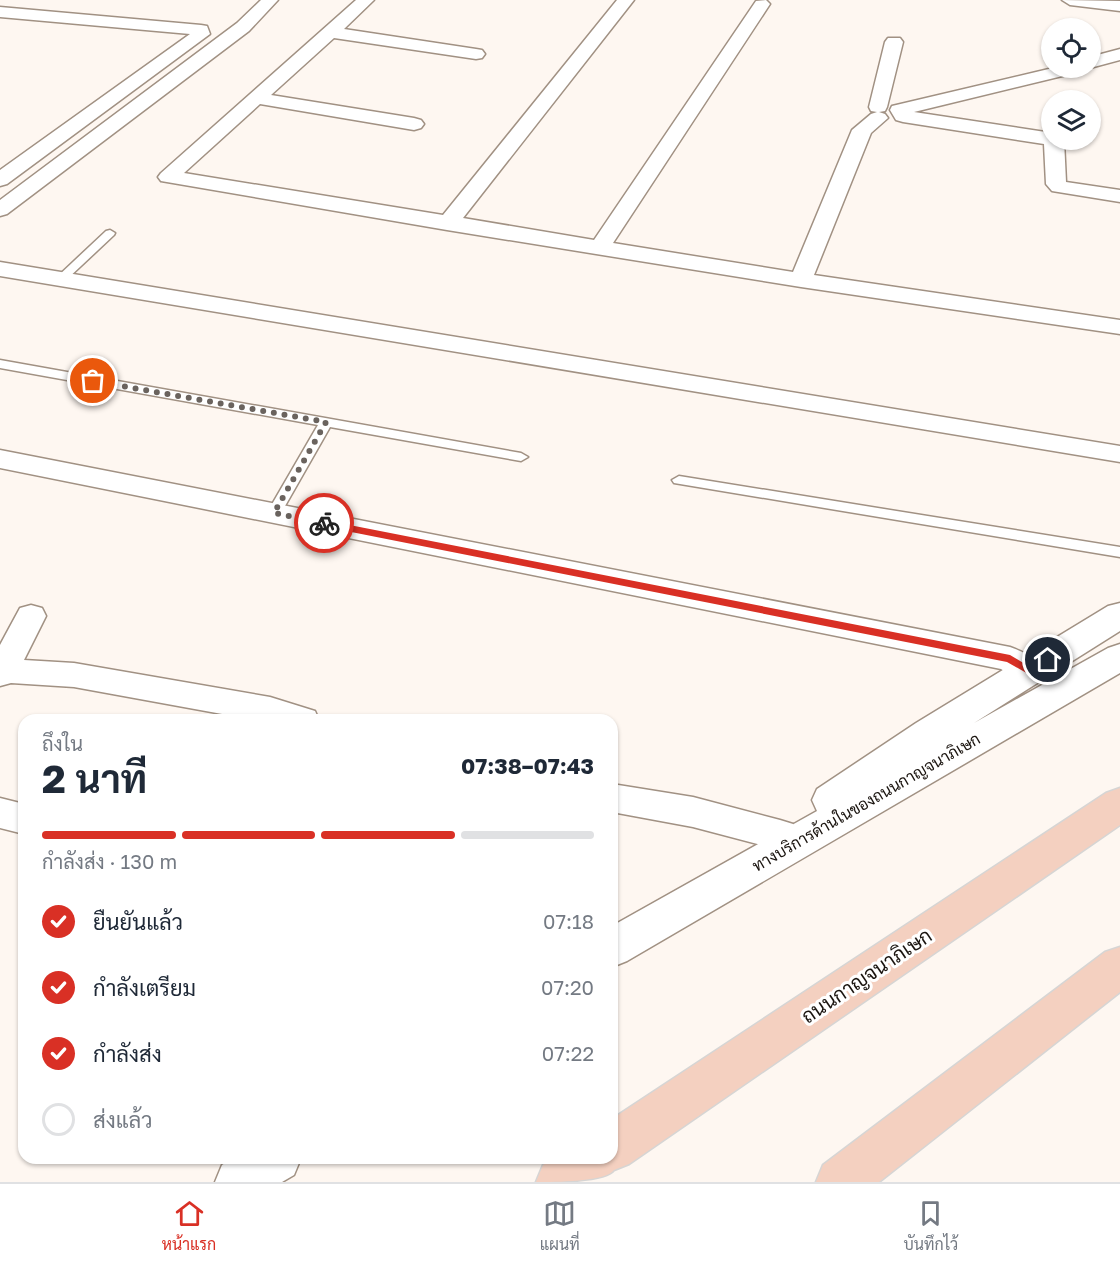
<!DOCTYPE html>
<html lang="th">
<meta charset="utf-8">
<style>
:root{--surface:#fff;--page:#f2f2f3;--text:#1f2937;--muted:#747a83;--line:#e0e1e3;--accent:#d93025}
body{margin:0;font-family:"Golos Text",Sarabun,sans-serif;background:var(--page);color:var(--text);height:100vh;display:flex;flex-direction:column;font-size:22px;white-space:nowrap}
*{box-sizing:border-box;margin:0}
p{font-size:20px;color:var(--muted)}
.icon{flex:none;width:33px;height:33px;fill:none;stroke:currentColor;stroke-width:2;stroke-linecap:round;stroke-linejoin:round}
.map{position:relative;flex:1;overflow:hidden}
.drawer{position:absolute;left:18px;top:714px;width:600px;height:450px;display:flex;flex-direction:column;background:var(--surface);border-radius:18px;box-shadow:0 2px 4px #0004}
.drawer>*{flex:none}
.controls{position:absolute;left:1041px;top:18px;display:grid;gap:12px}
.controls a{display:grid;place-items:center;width:60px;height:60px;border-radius:50%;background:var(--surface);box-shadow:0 2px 4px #0004;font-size:30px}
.pin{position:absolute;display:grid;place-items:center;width:51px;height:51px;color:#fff;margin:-26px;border:3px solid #fff;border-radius:50%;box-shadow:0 2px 6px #0007}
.courier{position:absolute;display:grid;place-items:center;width:60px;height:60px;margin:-30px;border:4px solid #d93025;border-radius:50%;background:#fff;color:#222;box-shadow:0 2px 8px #0007}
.headline em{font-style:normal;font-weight:700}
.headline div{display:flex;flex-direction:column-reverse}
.headline{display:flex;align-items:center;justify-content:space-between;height:102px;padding:0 24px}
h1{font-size:39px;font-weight:700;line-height:45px}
.bar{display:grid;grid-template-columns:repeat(4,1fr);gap:9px 6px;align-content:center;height:72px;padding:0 24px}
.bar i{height:8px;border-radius:4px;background:var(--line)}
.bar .current{background:var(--accent)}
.bar p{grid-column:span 4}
ol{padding:0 24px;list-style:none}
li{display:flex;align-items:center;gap:18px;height:66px}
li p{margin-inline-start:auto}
li .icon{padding:6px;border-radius:50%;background:var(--accent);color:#fff;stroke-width:4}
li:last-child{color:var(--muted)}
li i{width:33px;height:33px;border:3px solid var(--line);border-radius:50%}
.menu{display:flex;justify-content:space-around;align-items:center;height:84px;border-top:2px solid var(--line);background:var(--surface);font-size:16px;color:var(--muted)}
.menu a{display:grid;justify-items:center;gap:3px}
.menu .current{color:var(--accent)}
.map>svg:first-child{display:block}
</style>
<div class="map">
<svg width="1120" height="1182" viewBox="0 0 1120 1182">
<rect width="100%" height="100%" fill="#fef7f1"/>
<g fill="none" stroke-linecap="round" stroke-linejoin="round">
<defs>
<path id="service" d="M110 230 115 233 114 235 65 281H57V277L106 231Z
M0 360 521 453 528 457 521 461 330 427 281 513 274 518 267 513 318 425 0 368Z
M679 476 1120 547V557L674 483 672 480Z"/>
<path id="minor" d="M261 0H278L249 31 7 214 0 216V200L237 23Z
M356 0H374L344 29 476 49 482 50 485 54 482 58 476 59 334 38 271 95 414 118 421 120 424 124 421 128 414 130 260 104 184 173 443 215 617 0H634L463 218 594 240 756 1 766 0 770 4 613 243 793 272 852 130 871 114 877 112 871 111 869 107 885 42 888 38H900L903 42 887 107 885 111 879 112 885 114 888 118 871 133 814 275 1120 320V334L801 287 447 230 161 181 158 177 161 173Z
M1062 0 1120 1V11L1070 5Z
M0 7 201 25 207 26 210 34 7 184 0 186V170L190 34 0 17Z
M1120 49V60L1090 68H1087H1090V57Z
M1053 68H1082L1079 72 914 112 1052 133V140H1064L1066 182 1120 190V202L1052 191 1046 184 1044 144 903 122 896 120 890 110 892 106Z
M0 262 1120 446V462L0 276Z
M0 450 1010 647C1024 652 1039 659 1046 672L1041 680C1024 686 1015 678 1001 669L0 468Z
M31 605 42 608 46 616 24 660 74 663 270 697 315 711 319 720H255L74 687 11 683 0 686V645L20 608Z
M612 784 693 797 780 820 793 824 798 835 793 846 780 850 693 827 612 812Z
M0 798 24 804V834L0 828Z"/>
<path id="secondary" d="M1120 603V631L974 723 1108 648 1120 644V673L627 961 612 967V926L817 811 812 800 817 789 916 723 1108 606Z
M233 1158H301L294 1175 282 1182H215L222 1165Z"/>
<path id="trunk" d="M1120 788V825L629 1164 614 1170C606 1182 555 1182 536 1182L543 1165 553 1158H612V1119L1106 793Z
M1120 947V992L879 1182H816L823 1165 1105 952Z"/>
</defs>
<!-- service casing -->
<use href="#service" stroke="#a19183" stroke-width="3"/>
<!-- minor casing -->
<use href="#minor" stroke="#a19183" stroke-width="3"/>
<!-- secondary casing -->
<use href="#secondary" stroke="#a19183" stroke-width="3"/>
<!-- trunk casing -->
<use href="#trunk" stroke="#d6d5d4" stroke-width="3"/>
<!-- service -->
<use href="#service" fill="#fff" fill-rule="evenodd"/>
<!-- minor -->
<use href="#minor" fill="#fff" fill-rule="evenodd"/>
<!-- secondary -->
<use href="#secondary" fill="#fff" fill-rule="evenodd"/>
<!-- trunk -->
<use href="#trunk" fill="#f4d0c0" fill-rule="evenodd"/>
</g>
<!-- route -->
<path fill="#d93025" d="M324 520 1010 655 1030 667 1048 656 1053 660 1030 675 1007 662 321 526 319 523Z"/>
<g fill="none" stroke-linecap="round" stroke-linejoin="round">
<!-- done -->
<path stroke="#6a635e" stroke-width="6" stroke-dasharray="0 10.8" d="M93 381 326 422 274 513 324 523"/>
</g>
<g text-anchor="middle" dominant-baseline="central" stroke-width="6" stroke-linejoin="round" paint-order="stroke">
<!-- street labels -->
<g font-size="16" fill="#1a140f" stroke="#fff">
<text transform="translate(866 802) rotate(-30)">ทางบริการด้านในของถนนกาญจนาภิเษก</text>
</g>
<!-- near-street labels -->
<g font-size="20" fill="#1a140f" stroke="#fff">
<text transform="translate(866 975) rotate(-34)">ถนนกาญจนาภิเษก</text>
</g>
</g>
</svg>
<div class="controls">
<a><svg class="icon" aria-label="locate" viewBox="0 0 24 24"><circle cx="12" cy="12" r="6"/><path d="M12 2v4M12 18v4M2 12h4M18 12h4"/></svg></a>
<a><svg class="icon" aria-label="layers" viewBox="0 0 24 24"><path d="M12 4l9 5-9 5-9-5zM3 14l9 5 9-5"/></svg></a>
</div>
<div class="pin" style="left:93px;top:381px;background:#ea580c"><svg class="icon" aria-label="bag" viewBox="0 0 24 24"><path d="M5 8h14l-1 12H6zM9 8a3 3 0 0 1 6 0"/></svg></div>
<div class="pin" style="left:1048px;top:660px;background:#1f2937"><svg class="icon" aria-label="home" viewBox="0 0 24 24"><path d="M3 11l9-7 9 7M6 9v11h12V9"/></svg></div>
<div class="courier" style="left:324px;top:523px"><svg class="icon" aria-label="bike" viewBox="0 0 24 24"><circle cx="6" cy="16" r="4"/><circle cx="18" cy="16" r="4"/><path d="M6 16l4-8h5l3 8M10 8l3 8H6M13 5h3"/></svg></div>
<section class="drawer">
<div class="headline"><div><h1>2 นาที</h1><p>ถึงใน</p></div><em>07:38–07:43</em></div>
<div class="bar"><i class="current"></i><i class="current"></i><i class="current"></i><i></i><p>กำลังส่ง · 130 m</p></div>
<ol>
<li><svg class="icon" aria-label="check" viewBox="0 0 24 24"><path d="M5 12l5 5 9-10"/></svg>ยืนยันแล้ว<p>07:18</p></li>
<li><svg class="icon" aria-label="check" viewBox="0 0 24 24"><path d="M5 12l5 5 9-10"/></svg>กำลังเตรียม<p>07:20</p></li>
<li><svg class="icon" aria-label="check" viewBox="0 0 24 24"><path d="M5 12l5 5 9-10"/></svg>กำลังส่ง<p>07:22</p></li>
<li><i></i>ส่งแล้ว</li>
</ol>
</section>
</div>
<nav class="menu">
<a class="current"><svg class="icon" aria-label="home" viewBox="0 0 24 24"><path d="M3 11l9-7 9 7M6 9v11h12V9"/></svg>หน้าแรก</a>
<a><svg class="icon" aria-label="map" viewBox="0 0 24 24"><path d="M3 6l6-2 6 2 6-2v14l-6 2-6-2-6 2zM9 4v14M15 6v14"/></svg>แผนที่</a>
<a><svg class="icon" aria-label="saved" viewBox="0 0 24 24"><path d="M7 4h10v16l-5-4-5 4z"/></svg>บันทึกไว้</a>
</nav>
